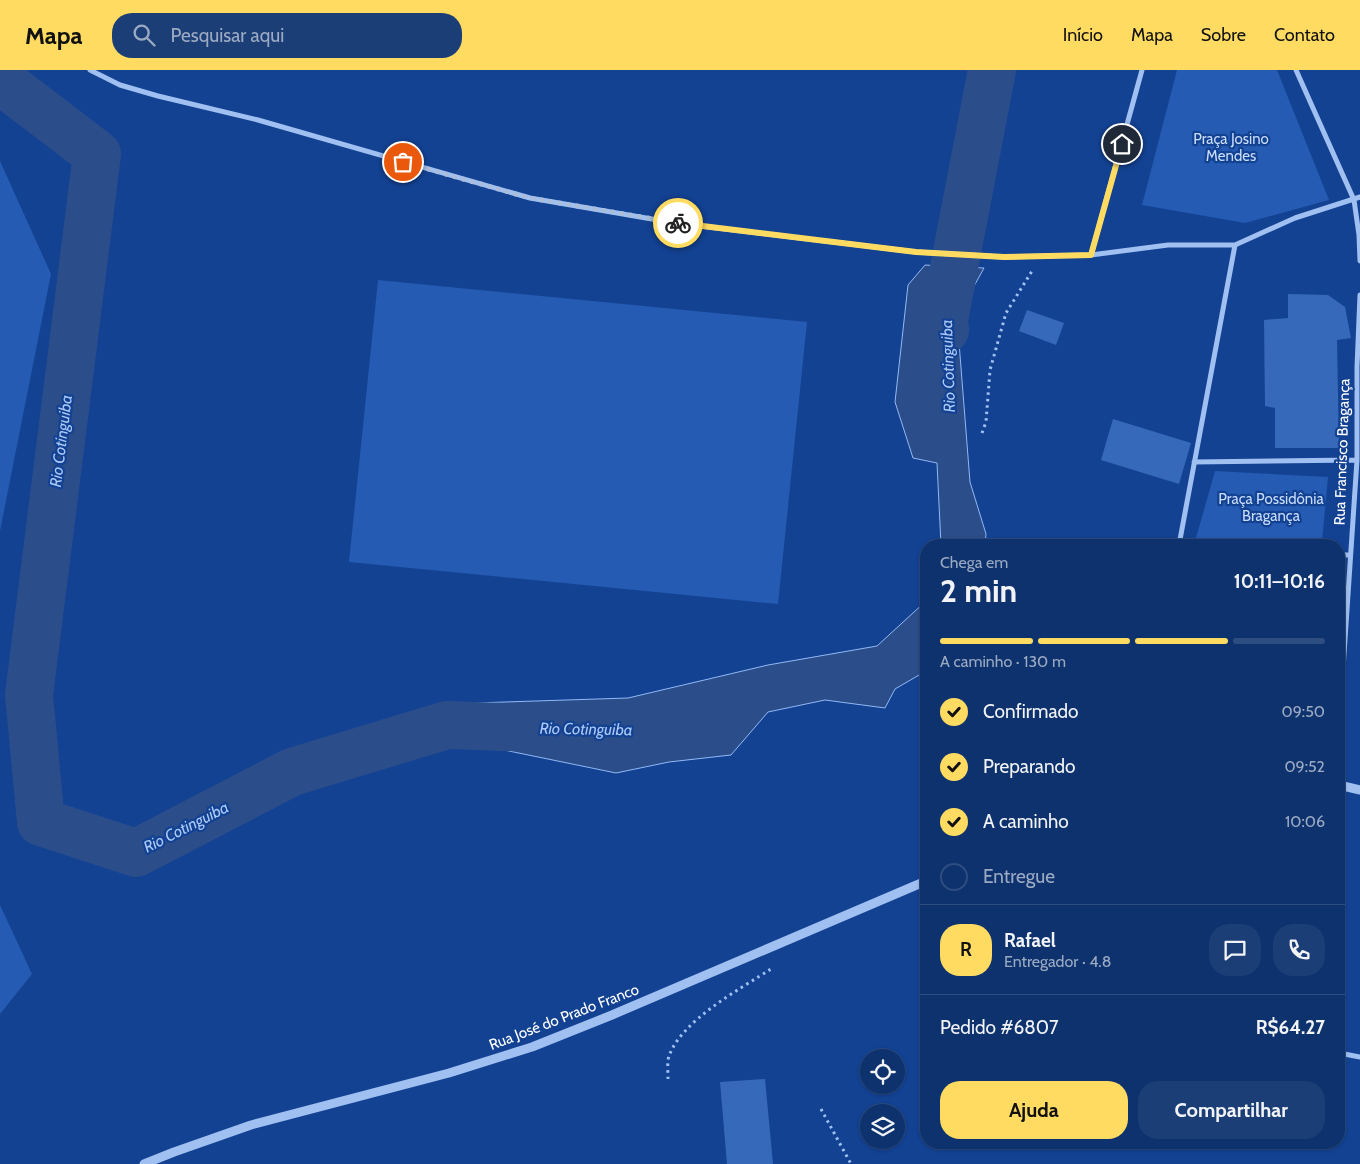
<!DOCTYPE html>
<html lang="pt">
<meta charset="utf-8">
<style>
:root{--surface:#0e326e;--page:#1c3e76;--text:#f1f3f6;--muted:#9baac2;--line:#2e4d81;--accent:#ffdc61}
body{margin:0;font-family:Cabin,sans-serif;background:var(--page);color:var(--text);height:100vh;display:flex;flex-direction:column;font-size:19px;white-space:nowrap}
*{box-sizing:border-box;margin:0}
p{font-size:16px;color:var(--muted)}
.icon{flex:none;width:28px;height:28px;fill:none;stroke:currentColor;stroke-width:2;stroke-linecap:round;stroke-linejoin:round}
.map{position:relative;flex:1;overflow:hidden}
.panel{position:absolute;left:920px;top:469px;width:425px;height:610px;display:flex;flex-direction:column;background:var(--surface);border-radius:20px;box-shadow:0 1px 4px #0004,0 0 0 1px var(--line)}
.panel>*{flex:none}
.fabs{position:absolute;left:860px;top:979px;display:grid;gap:10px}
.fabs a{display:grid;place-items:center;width:45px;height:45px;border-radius:50%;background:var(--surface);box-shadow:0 1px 4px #0004,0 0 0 1px var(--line);font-size:25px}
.pin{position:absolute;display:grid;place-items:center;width:42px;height:42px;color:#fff;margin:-21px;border:2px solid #fff;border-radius:50%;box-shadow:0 1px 5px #0007}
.courier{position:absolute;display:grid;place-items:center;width:50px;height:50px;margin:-25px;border:4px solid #ffdc61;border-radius:50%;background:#fff;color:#222;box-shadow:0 1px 6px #0007}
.headline em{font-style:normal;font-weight:700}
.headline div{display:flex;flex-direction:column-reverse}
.headline{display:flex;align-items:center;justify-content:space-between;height:85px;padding:0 20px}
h1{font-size:32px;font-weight:700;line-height:38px}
.bar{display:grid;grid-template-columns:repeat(4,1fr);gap:8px 5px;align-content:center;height:60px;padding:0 20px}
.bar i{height:6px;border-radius:4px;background:var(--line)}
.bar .on{background:var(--accent)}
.bar p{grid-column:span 4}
.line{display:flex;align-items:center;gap:12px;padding:0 20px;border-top:1px solid var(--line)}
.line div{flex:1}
.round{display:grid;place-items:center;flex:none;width:52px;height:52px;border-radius:20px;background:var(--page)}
ol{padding:0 20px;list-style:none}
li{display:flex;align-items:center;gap:15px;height:55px}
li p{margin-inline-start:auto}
li .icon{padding:5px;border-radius:50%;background:var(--accent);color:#111;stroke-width:4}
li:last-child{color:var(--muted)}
li i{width:28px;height:28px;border:2px solid var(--line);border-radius:50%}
.cta{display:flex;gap:10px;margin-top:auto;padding:10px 20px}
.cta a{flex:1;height:58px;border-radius:20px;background:var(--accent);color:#111;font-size:20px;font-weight:700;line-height:58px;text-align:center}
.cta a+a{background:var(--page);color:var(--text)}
header{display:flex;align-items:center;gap:30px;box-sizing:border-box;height:70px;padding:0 25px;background:var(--accent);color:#111}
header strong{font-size:24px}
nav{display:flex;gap:28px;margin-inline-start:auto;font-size:18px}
.search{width:350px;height:45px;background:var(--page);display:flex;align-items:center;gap:12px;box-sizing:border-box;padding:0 18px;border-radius:20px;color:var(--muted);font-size:19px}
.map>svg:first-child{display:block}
</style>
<header>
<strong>Mapa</strong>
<div class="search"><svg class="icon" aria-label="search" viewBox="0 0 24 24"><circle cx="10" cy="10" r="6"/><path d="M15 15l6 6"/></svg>Pesquisar aqui</div>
<nav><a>Início</a><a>Mapa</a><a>Sobre</a><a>Contato</a></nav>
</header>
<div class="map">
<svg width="1360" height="1094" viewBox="0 0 1360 1094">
<rect width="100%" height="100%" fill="#134293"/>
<!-- green -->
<path fill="#255bb2" d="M1177 0H1277L1329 130 1245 153 1142 135Z
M0 91 51 204 0 461Z
M378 210 807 252 778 534 349 492Z
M1215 401 1328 407 1322 472 1196 468Z
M0 835 32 904 0 944Z"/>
<!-- water -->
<path fill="#2b4e8b" stroke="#92b9f5" d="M925 195 984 198 957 247 970 412 986 464 985 475H941L937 393 913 388 895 332 908 215Z
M926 531V601L895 619 885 638 825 630 768 642 731 685 669 692 616 703 504 680 465 678 474 633 628 628 768 595 877 576Z"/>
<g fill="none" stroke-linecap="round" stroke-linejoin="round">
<!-- river -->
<path stroke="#2b4e8b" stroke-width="48" d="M0 10 97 84 29 625 41 752 136 783 292 702 447 655 534 658
M945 260 944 250 992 0"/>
</g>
<!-- building -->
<path fill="#3769ba" d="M1288 224 1328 225 1345 237 1351 268 1337 270 1339 378H1275V338L1265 336 1264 250 1288 248Z
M1027 240 1064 253 1056 275 1019 261Z
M1113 349 1191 373 1179 414 1101 390Z
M765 1009 773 1094H727L720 1012Z"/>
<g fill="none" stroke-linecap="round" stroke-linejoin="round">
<!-- path -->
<path stroke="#a0c0f2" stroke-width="3" stroke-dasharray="2.5 4" stroke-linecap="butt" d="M982 363 986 352 990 300 1006 243 1032 201
M668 1009C668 1002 667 992 669 986 682 950 740 919 771 899
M821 1039 851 1094"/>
<!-- minor -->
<path stroke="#a0c0f2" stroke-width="5" d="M90 0 120 15 158 26 258 50 530 128 675 153 916 182 1004 187 1091 185 1168 175H1235L1295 148 1360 127
M1296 0 1354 130 1359 165 1360 191
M1091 185 1142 0
M1194 392 1357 390
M1179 475 1235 175
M1339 485H1350
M1339 659 1357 390V297L1360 225
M1339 983 1360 987"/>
<!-- tertiary -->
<path stroke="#a0c0f2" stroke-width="9" d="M1339 715 1360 720
M144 1094 174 1082 251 1055 449 1003 532 977 612 945 926 811"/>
</g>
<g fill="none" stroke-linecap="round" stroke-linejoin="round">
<!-- done -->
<path stroke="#acbdd9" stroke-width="5" stroke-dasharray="0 9" d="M403 92 530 128 678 153"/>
<!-- route -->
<path stroke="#ffdc61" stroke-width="6" d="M678 153 916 182 1004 187 1091 185 1122 74"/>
</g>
<g text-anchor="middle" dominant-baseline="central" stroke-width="4.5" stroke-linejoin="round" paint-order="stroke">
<!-- park labels -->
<g font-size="15" fill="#c8dcfd" stroke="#134293">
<text x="1231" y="69">Praça Josino<tspan x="1231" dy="17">Mendes</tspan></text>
<text x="1271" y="429">Praça Possidônia<tspan x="1271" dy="17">Bragança</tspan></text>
</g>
<!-- street labels -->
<g font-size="15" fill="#fff" stroke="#134293">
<text transform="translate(1342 382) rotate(-88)">Rua Francisco Bragança</text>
<text transform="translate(564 947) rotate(-21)">Rua José do Prado Franco</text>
</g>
<!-- water labels -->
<g font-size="16" font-style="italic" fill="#accaf9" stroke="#134293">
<text transform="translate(948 296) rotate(-92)">Rio Cotinguiba</text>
<text transform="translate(61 371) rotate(-83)">Rio Cotinguiba</text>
<text transform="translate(586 659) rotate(1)">Rio Cotinguiba</text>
<text transform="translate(186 757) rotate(-27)">Rio Cotinguiba</text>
</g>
</g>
</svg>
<div class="fabs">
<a><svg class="icon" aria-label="locate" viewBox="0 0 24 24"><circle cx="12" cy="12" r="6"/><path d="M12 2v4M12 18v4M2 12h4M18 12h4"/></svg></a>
<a><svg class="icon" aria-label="layers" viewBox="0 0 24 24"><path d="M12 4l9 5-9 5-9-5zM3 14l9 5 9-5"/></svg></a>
</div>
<div class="pin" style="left:403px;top:92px;background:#ea580c"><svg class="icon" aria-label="bag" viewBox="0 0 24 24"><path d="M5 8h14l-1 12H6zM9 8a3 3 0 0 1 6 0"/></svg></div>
<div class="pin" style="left:1122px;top:74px;background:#1f2937"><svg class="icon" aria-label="home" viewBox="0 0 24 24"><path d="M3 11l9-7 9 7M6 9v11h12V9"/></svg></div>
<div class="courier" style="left:678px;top:153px"><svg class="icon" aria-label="bike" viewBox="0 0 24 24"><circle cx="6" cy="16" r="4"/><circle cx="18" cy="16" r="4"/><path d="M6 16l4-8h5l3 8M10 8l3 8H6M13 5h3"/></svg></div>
<section class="panel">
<div class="headline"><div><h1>2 min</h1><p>Chega em</p></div><em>10:11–10:16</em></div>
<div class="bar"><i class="on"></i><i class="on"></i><i class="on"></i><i></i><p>A caminho · 130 m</p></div>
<ol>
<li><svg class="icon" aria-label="check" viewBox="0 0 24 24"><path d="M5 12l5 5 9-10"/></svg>Confirmado<p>09:50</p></li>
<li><svg class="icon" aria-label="check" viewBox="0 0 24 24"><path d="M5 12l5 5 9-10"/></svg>Preparando<p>09:52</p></li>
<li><svg class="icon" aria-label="check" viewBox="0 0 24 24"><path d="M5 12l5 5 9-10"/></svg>A caminho<p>10:06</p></li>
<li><i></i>Entregue</li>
</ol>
<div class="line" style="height:90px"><b class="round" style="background:var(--accent);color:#111">R</b><div><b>Rafael</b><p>Entregador · 4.8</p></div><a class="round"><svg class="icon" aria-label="chat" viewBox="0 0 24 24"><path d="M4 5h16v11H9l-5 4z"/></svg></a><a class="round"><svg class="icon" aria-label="phone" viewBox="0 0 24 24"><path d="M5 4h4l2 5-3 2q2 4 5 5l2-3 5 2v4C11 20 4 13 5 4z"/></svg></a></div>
<div class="line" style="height:65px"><div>Pedido #6807</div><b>R$64.27</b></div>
<div class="cta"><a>Ajuda</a><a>Compartilhar</a></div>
</section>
</div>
